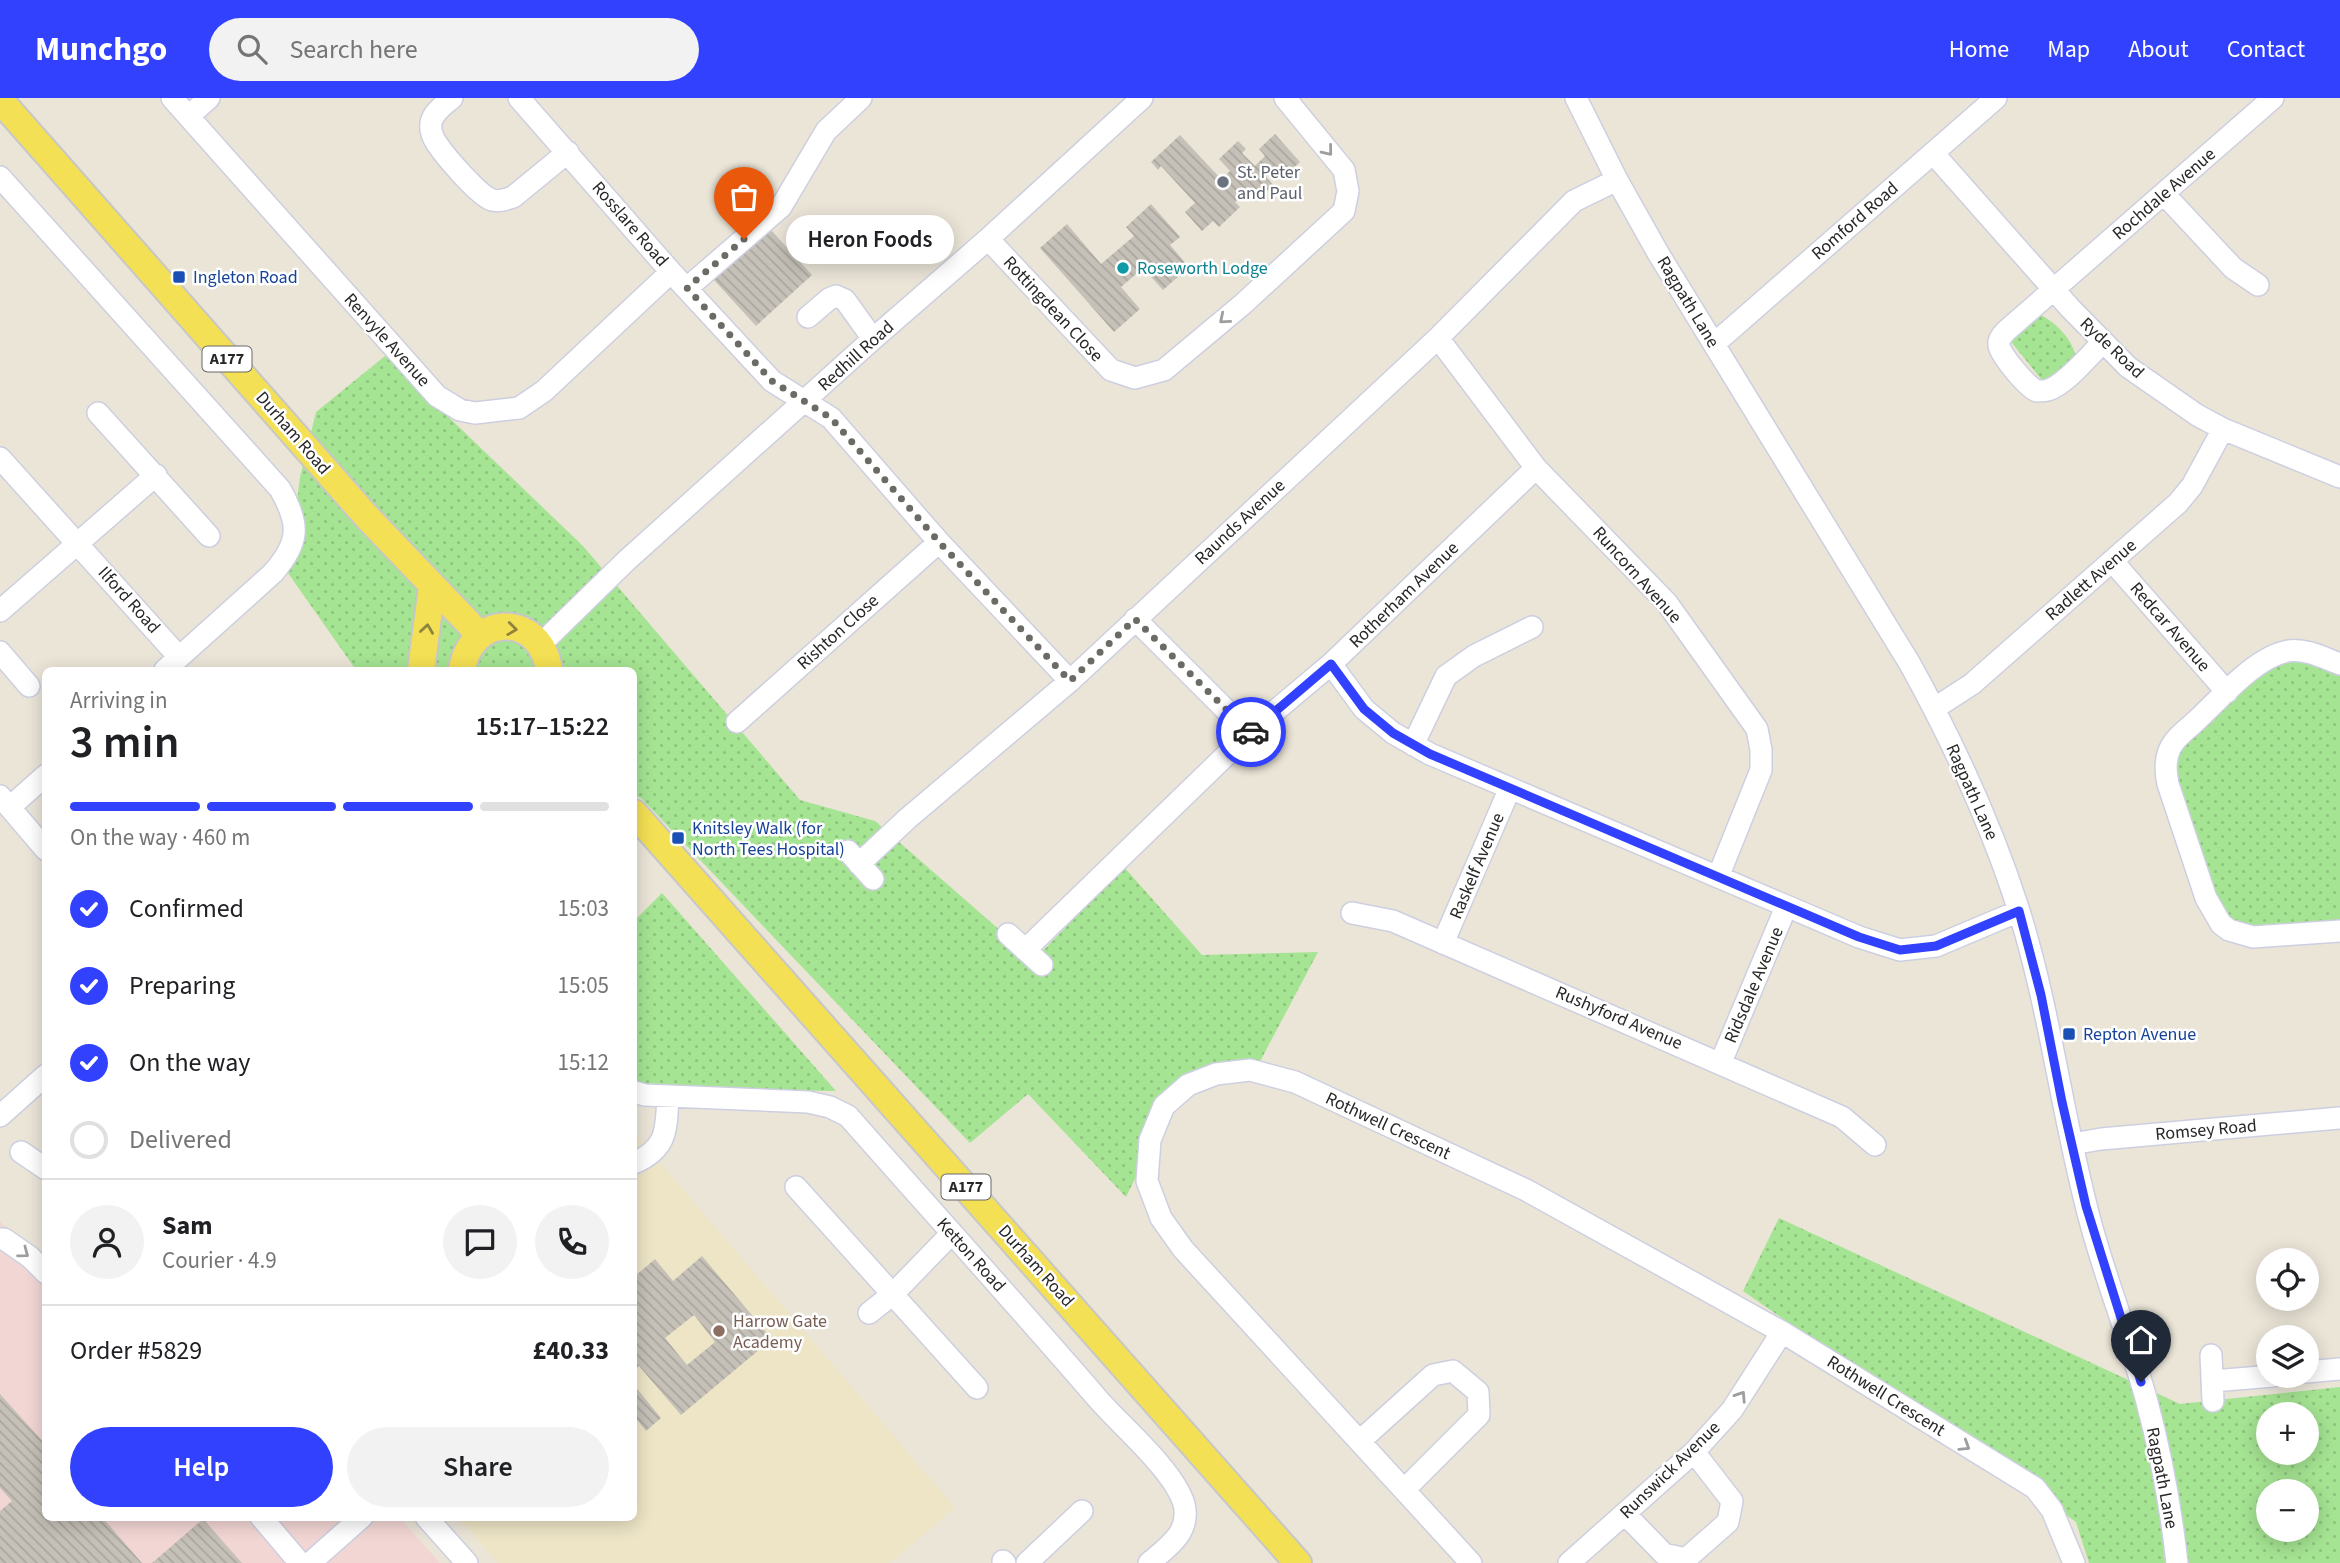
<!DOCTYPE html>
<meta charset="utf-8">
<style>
:root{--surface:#fff;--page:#f2f2f2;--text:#202124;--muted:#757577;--line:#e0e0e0;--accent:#3141fe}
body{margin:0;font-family:"Source Sans 3",sans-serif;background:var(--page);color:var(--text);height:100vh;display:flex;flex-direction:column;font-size:26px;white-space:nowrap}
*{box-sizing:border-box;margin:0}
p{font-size:23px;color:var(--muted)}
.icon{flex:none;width:38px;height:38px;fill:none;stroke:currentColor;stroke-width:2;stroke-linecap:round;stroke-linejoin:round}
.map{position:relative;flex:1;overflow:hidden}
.details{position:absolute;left:42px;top:569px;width:595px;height:854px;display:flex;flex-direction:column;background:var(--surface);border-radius:10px;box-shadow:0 4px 18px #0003}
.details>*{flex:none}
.fabs{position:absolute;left:2256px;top:1150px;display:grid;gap:14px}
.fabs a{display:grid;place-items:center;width:63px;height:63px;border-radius:50%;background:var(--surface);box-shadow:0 4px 18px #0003;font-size:35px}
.pin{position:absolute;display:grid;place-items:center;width:60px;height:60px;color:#fff;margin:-72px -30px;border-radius:50% 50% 50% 0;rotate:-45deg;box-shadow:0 0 7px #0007}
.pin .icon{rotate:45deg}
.courier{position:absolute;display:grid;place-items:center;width:70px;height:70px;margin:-35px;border:5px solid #3141fe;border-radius:50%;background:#fff;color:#222;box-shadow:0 2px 9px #0007}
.bubble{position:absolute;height:49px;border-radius:24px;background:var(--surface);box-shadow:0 4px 18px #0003;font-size:23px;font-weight:600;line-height:49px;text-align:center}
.headline em{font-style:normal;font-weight:600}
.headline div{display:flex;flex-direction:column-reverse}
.headline{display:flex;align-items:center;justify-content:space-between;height:119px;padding:0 28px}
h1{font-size:46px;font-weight:600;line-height:52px}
.bar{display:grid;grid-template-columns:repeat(4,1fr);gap:10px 7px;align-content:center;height:84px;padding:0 28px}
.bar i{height:9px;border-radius:5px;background:var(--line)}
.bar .on{background:var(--accent)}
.bar p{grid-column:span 4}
.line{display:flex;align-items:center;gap:18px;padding:0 28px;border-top:2px solid var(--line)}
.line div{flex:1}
.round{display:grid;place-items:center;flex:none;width:74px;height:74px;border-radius:37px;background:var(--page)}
ol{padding:0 28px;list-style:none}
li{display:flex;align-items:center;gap:21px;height:77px}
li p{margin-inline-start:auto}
li .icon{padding:7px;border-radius:50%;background:var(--accent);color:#fff;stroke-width:4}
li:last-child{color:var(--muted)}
li i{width:38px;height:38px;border:4px solid var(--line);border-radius:50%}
.action{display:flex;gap:14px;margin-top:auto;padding:14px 28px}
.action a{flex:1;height:80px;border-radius:42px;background:var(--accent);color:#fff;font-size:28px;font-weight:600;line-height:80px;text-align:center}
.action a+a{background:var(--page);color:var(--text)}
header{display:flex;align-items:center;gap:42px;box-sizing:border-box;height:98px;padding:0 35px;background:var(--accent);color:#fff}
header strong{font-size:33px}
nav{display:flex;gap:38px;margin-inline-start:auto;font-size:24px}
.search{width:490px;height:63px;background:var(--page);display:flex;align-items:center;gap:18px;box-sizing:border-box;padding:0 24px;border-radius:38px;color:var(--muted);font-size:26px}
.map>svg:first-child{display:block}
</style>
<header>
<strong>Munchgo</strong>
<div class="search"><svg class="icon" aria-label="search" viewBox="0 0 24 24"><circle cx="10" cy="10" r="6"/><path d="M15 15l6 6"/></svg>Search here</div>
<nav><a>Home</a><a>Map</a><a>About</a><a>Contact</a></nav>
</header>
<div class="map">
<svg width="2340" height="1465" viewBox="0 0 2340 1465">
<defs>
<pattern id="grass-dots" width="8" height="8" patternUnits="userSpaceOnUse" patternTransform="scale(1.75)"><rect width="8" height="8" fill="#a5e492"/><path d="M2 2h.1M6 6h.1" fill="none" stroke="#8ec47e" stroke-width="1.8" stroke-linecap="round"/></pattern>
<pattern id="building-back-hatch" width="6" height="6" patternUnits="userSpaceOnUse" patternTransform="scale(1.75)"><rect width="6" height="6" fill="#c6c1b8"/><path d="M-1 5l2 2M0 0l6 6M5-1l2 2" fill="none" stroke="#aaa69e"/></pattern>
</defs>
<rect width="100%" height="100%" fill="#ebe5d8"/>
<!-- education -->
<path fill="#ede5c6" d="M634 1034 955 1410 890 1465H498L457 1419H634Z"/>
<!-- medical -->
<path fill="#f2d6d4" d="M0 1123 45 1169 46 1419H399L440 1465H0Z"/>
<!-- grass -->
<path fill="url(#grass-dots)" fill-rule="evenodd" d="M2036 215C2054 222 2072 240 2076 259L2045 286 2008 240Z
M385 258 583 448 800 702 875 723 1034 862 1124 769 1202 857 1318 854 1256 971 1182 986 1126 1099 1028 996 970 1045 641 700 634 698V572H356L288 475 300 379 316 314Z
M2300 560 2340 576V824L2260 831 2230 823 2217 806 2176 673 2178 659 2188 639 2278 562Z
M662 795 836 993 636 990 634 987V823Z
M1779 1120 2180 1306 2340 1289V1465H2089L2076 1424 1743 1193ZM2268 1316H2306V1354H2268ZM2268 1393H2306V1432H2268Z"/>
<!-- building -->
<path fill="url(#building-back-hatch)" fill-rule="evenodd" d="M1275 36 1300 64 1285 78 1277 69 1266 79 1273 87 1255 104 1245 94 1235 104 1240 109 1219 129 1213 123 1202 133 1185 114 1195 105 1161 68 1158 72 1151 64 1180 37 1221 81 1230 73 1219 61 1238 43 1246 51 1242 55 1255 68 1265 58 1259 51Z
M1151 106 1180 139 1170 147 1189 169 1163 192 1143 170 1121 189 1140 211 1114 234 1040 150 1067 126 1101 166 1134 138 1126 129Z
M770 131 812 177 756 228 714 182Z
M702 1158 772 1241 681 1317 639 1268 634 1272V1179L655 1161 673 1183ZM694 1217 715 1244 687 1267 665 1240Z
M634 1287 661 1320 646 1333 634 1318Z
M0 1296 46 1347V1419H102L142 1465H0V1413L12 1403 0 1390Z
M203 1421 242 1465H152Z"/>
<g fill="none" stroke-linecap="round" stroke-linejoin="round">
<defs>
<path id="minor" d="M172 0 437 298 460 312 475 315 519 310 544 293 671 174
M452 0C444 7 433 14 431 25 430 32 433 40 437 46 446 59 478 97 492 102 499 104 507 101 513 99L568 54
M519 0 671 174 772 283 831 320 939 444 1070 583
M1576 0 1617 82 1658 155 1910 566C1953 644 1992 728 2019 813 2049 909 2061 1009 2086 1107 2102 1174 2129 1237 2147 1304 2161 1356 2171 1411 2177 1465
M189 18 209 0
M1933 55 2070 210 2128 269 2197 317 2223 331 2340 379
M0 79 280 391C300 426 300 444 273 475L165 572
M2164 96 2233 170 2258 187
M988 141 1111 272 1135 280 1164 272 1243 206 1344 113 1348 93 1344 72 1285 0
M687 190 781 109 826 33 861 0
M808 219 829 201 836 198 845 202 873 241
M1438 240 1536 370 1667 505 1757 631 1761 652V672L1718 779
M2102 245C2089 258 2065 287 2048 292 2047 293 2038 293 2037 293 2029 291 1999 256 1999 247 1998 242 2002 237 2006 233L2273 0
M1714 246 1996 0
M98 315 209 438
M0 360 179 559
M2113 464 2227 594
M0 513 156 377
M1135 521 1249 635
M541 546 626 463 873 241 988 141 1142 0
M0 554 29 588
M1331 566 1364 611 1393 635 1430 656 1859 839 1900 852 1936 848 2019 813
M2340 566C2324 560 2305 550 2288 553 2255 559 2221 600 2197 622 2190 629 2180 636 2174 644 2164 657 2165 672 2168 686L2206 800 2221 826 2229 832 2253 839 2340 833
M1935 610 1972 586 2178 405 2192 388 2223 331
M737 624 939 444
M1413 647 1446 578 1474 558 1532 529
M0 698 46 752
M10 709 46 677
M848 753 873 781
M859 766 907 721 1070 583 1438 240 1574 103 1617 82
M1352 815 1393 823 1842 1019 1875 1047
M1008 836 1042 867
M1443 845 1510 690
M1025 852 1249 635 1331 566 1536 370
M1721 964 1786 809
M634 994 645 997 808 1004 830 1009 848 1018C931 1112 1015 1205 1097 1300 1121 1328 1174 1372 1184 1406 1191 1434 1168 1449 1149 1465
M0 1018 46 977
M2072 1046 2101 1041 2340 1020
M21 1054 46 1071
M634 1065C668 1050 666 1032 668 998
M796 1089 977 1290
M0 1141H4L30 1159 46 1175
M869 1215 893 1196 952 1135
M2211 1257 2213 1303
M2306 1274 2340 1271
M2213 1283 2273 1278
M1361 1342 1433 1277 1453 1273 1478 1294 1479 1317 1405 1391
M1625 1416 1664 1456 1686 1461 1728 1424 1732 1403 1694 1354
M261 1419 300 1465
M426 1419 467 1465
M1003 1463 1005 1465
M310 1465 362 1419
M1027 1465 1082 1413
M1471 1465 1183 1151 1161 1120 1147 1083 1150 1042 1164 1008 1188 987 1216 976 1250 972 1295 984 1526 1092 1782 1234 2035 1390 2052 1412 2074 1465
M1569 1465 1694 1354 1732 1312 1782 1234"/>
<path id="major" d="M0 2 367 419 480 537
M421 572 432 489
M462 572C471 514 541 514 549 572
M634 715 1298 1465"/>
</defs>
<!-- minor casing -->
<use href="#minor" stroke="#cdcfe1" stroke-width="24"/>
<!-- major casing -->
<use href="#major" stroke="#c7c7c7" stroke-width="30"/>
<!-- minor -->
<use href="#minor" stroke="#fff" stroke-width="21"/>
<!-- major -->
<use href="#major" stroke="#f4e054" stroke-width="26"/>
</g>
<!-- one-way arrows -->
<defs><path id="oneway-chevron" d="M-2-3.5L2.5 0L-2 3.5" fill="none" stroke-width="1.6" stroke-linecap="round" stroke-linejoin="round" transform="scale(1.75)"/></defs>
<g stroke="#9e9e9e">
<use href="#oneway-chevron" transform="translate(1328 53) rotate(51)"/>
<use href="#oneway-chevron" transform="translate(1224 221) rotate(140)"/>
<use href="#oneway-chevron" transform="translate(24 1155) rotate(37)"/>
<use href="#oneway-chevron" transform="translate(1741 1298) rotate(-57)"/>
<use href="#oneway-chevron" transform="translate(1965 1348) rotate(32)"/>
</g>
<g stroke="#8e843e">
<use href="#oneway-chevron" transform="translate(427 531) rotate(-82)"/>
<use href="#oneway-chevron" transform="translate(512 531) rotate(7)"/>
</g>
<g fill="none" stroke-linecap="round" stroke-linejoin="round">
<!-- done -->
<path stroke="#6c6a65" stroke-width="7" stroke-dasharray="0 12.6" d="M744 141 687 190 772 283 831 320 939 444 1070 583 1135 521 1250 635 1251 634"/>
<!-- route -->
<path stroke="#3141fe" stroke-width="9" d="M1251 634 1331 566 1364 611 1393 635 1430 656 1859 839 1900 852 1936 848 2019 813 2041 897 2062 1004 2086 1108 2141 1284"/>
</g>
<!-- markers -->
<circle fill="#6b7280" stroke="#fff" stroke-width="2.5" cx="1223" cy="84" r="7"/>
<circle fill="#0f9aa8" stroke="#fff" stroke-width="2.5" cx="1123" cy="170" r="7"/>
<g fill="#1a4fb4" stroke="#fff" stroke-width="2.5">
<rect x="172" y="172" width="14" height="14" rx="3.5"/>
<rect x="671" y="733" width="14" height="14" rx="3.5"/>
<rect x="2062" y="929" width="14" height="14" rx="3.5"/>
</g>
<circle fill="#8d6e63" stroke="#fff" stroke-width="2.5" cx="719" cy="1233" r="7"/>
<g text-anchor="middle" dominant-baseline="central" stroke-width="5" stroke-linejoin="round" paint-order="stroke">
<!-- shield labels -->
<g fill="#fff" stroke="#686868" stroke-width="2">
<rect x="202.5" y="248.5" width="49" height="25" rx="5"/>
<rect x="941.5" y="1076.5" width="49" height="25" rx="5"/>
</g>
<g font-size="16" font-weight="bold" fill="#272727">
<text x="227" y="261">A177</text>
<text x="966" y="1089">A177</text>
</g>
<!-- worship labels -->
<g font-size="18" fill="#5b616d" stroke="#fff" text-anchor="start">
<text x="1237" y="74">St. Peter<tspan x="1237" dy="21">and Paul</tspan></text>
</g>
<!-- street labels -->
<g font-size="18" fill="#272727" stroke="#fff">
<text transform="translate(2164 96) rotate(-41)">Rochdale Avenue</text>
<text transform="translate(1855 123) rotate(-41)">Romford Road</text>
<text transform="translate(630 126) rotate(49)">Rosslare Road</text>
<text transform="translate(1688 204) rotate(59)">Ragpath Lane</text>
<text transform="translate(1053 211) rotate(47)">Rottingdean Close</text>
<text transform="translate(387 242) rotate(48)">Renvyle Avenue</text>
<text transform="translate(2112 250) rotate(43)">Ryde Road</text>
<text transform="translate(856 258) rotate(-42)">Redhill Road</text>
<text transform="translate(293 335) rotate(49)">Durham Road</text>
<text transform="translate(1240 424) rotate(-43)">Raunds Avenue</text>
<text transform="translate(1637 477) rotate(48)">Runcorn Avenue</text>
<text transform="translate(2091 482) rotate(-41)">Radlett Avenue</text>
<text transform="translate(1404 497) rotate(-44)">Rotherham Avenue</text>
<text transform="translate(129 502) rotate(48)">Ilford Road</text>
<text transform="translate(2170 529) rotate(49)">Redcar Avenue</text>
<text transform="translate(838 534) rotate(-42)">Rishton Close</text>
<text transform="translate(1972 694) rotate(66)">Ragpath Lane</text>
<text transform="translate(1477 768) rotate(-67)">Raskelf Avenue</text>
<text transform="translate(1754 887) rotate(-67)">Ridsdale Avenue</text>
<text transform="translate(1619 920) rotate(23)">Rushyford Avenue</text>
<text transform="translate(1388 1028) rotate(25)">Rothwell Crescent</text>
<text transform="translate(2206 1032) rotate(-5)">Romsey Road</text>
<text transform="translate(971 1157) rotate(48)">Ketton Road</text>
<text transform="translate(1036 1168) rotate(48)">Durham Road</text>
<text transform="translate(1886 1298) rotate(32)">Rothwell Crescent</text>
<text transform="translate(1670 1372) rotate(-44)">Runswick Avenue</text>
<text transform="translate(2162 1380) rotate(79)">Ragpath Lane</text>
</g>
<!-- culture labels -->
<g font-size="18" fill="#0d838f" stroke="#fff" text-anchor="start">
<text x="1137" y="170">Roseworth Lodge</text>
</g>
<!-- transit labels -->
<g font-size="18" fill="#164399" stroke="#fff" text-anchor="start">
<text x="193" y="179">Ingleton Road</text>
<text x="692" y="730">Knitsley Walk (for<tspan x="692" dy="21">North Tees Hospital)</tspan></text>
<text x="2083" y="936">Repton Avenue</text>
</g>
<!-- education labels -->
<g font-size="18" fill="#785e54" stroke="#fff" text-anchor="start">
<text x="733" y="1223">Harrow Gate<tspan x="733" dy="21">Academy</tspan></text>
</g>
</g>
</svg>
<div class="fabs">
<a><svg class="icon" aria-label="locate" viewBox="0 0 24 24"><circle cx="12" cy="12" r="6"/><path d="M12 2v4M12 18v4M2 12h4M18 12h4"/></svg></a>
<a><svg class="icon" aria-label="layers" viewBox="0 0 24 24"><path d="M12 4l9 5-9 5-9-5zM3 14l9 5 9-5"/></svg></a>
<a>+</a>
<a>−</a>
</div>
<div class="pin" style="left:744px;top:141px;background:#ea580c"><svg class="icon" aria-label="bag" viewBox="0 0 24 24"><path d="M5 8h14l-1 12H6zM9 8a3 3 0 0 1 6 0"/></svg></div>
<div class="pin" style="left:2141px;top:1284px;background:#1f2937"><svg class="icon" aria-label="home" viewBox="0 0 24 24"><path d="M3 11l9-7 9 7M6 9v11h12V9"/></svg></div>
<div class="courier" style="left:1251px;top:634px"><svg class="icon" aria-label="car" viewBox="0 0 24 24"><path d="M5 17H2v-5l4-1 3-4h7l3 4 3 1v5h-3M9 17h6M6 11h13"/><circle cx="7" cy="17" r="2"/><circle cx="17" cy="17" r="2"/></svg></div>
<div class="bubble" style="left:786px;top:117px;width:168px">Heron Foods</div>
<section class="details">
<div class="headline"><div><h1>3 min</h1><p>Arriving in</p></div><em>15:17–15:22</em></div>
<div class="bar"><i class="on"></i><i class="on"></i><i class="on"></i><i></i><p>On the way · 460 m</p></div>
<ol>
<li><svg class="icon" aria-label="check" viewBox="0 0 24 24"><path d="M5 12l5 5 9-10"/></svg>Confirmed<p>15:03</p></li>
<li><svg class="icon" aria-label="check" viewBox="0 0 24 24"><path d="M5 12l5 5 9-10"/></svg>Preparing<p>15:05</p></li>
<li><svg class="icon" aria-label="check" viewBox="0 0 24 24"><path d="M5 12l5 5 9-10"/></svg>On the way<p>15:12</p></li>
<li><i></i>Delivered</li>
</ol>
<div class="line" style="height:126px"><a class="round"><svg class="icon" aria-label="person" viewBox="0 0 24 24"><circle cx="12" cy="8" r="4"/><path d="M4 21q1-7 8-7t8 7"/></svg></a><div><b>Sam</b><p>Courier · 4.9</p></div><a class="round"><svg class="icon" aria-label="chat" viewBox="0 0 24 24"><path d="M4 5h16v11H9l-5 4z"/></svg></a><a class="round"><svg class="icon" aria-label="phone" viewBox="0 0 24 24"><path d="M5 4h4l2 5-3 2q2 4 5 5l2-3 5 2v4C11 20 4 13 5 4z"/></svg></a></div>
<div class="line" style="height:91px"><div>Order #5829</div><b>£40.33</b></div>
<div class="action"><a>Help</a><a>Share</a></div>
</section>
</div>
